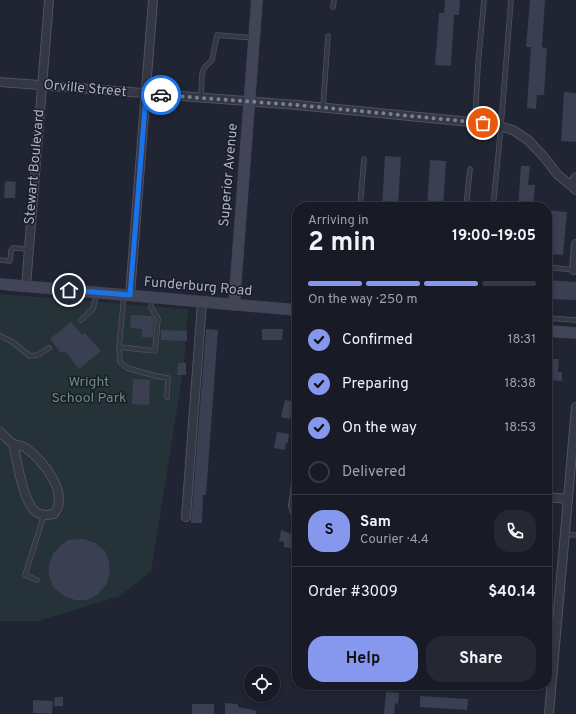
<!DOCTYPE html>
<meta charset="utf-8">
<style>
:root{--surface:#181b26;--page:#252832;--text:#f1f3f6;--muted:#9fa1a7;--line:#363943;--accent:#8698ee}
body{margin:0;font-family:Overpass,sans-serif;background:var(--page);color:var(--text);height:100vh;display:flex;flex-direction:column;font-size:15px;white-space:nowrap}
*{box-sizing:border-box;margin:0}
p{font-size:13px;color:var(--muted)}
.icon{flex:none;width:22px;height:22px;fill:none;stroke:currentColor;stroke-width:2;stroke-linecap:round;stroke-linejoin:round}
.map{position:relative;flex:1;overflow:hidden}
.panel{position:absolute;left:292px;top:202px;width:260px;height:488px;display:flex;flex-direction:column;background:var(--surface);border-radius:16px;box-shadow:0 2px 6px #0003,0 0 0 1px var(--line)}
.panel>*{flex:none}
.tools{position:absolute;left:244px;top:666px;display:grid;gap:8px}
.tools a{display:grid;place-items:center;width:36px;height:36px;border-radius:50%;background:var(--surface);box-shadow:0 2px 6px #0003,0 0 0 1px var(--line);font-size:20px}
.pin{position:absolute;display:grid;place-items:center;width:34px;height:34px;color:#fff;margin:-17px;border:2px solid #fff;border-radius:50%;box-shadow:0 1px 4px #0007}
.courier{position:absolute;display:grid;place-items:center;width:40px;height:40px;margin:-20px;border:3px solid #1a73e8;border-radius:50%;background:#fff;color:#222;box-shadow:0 1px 5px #0007}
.head em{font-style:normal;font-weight:700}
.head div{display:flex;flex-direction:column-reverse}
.head{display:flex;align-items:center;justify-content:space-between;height:68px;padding:0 16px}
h1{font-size:26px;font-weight:700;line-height:30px}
.bar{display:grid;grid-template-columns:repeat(4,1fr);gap:6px 4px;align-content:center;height:48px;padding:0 16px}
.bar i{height:5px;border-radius:3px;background:var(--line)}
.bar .active{background:var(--accent)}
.bar p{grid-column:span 4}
.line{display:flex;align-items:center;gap:10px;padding:0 16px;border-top:1px solid var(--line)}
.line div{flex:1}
.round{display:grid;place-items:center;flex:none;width:42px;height:42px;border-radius:16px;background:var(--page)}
ol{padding:0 16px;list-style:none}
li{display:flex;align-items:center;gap:12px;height:44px}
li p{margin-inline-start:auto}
li .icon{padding:4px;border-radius:50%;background:var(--accent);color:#111;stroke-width:4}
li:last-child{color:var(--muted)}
li i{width:22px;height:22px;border:2px solid var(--line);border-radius:50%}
.action{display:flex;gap:8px;margin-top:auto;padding:8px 16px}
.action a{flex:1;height:46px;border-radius:16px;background:var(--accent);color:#111;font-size:16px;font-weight:700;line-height:46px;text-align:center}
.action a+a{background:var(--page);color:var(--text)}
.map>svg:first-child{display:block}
</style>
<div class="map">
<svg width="576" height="714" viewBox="0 0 576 714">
<rect width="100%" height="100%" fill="#202433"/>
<!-- green -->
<path fill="#253237" d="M0 294 188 309 184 366 151 571 120 596 38 621H0Z"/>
<!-- building -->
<path fill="#3a3f51" d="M445 0H460L459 15H454L451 66 435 65 439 13H444Z
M530 0H545L542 47 547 48 544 95H537L536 109 527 108 531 47H526Z
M564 92 576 93V142L561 141Z
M385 156 401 157 398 207H382Z
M430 160 446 161 443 207H427Z
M521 166H530L528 185H535L533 207H518Z
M5 181 16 182 15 198H4Z
M548 210 567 212 563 255 547 254Z
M547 280 576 282V300L547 299Z
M131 315 152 316 154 320 153 338 142 337V329L130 328Z
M71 322 82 335 85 333 101 351 79 369 65 351 61 353 50 339Z
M206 329 218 330 206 495H203L202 523H191Z
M262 329H283L282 340H262Z
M161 330 187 331V341L161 340Z
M547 359H559L558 372H562V381L547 380Z
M178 363H186V375H177Z
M133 379 150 380 149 405 132 404Z
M285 400 294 402 290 419 281 417Z
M277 432 289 434 288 443H286L285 450 274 448Z
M281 530 292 534V539L297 540V546L292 545 291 548 284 547V542L279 541Z
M84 539 95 543 105 551 109 562 110 574 106 585 97 595 87 600H75L64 596 53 587 49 576V565L53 554 61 545 67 541 66 540Z
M516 685H534L533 691 516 689Z
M386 692 399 693 398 704 395 703 394 714H384Z
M420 696 468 699 467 710 420 707Z
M55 697H63V706H54Z
M33 700 53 701 52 714 33 713Z
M225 703 238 704V707L257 711 256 714H225Z
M192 704H214V714H192Z"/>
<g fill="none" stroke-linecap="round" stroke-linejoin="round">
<defs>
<path id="lane" d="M333 7 334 0
M201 97 202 74 204 68 212 60 217 35 254 38
M323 107 328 36
M475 122 478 65 484 0
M360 207 364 159
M466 207 470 169
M493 207 501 126 511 0
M0 260 10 261 11 251 13 248 29 249
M547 267 574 270
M124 295 119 347 120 362 127 368 156 376 168 378 167 397
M547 318 576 320
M81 320 93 309 97 293
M0 336 11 341 30 356 38 355 49 348
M119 347 155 351 158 319 151 307 152 297
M565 534 576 535
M37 580 25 575 44 515"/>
<path id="street" d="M0 82 297 105 491 124 513 130 528 140 544 157 557 174 576 190
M571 186 576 177
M574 270 576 244
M26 286 49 0
M130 295 153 0
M0 432C4 435 7 440 12 443 16 446 22 445 26 448 43 461 70 493 54 514 48 515 42 516 36 512 23 503 17 460 13 444
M297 477 293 506 297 517
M547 497 568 499
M186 517 202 302
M549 714 576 407"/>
<path id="secondary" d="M0 284 297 310
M234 305 257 0
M547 331 576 333"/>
</defs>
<!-- lane casing -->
<use href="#lane" stroke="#4e515f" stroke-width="5.5"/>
<!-- street casing -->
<use href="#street" stroke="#4e515f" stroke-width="10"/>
<!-- secondary casing -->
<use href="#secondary" stroke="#3d404e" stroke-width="12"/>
<!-- lane -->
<use href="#lane" stroke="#343744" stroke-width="4"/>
<!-- street -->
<use href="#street" stroke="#343744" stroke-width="8"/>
<!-- secondary -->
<use href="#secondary" stroke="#424557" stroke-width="11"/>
</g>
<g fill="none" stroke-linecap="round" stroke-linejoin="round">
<!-- done -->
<path stroke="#7c808f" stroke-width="4" stroke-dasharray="0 7.2" d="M161 95 297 105 483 123"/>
<!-- route -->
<path stroke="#1a73e8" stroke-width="5" d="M69 290 130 295 146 94 161 95"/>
</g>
<g text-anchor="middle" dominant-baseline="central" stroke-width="3" stroke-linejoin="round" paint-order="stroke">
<!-- street labels -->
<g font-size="14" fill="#adb1c1" stroke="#191c29">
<text transform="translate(85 89) rotate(5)">Orville Street</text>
<text transform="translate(35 167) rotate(-85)">Stewart Boulevard</text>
<text transform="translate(229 175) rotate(-85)">Superior Avenue</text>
<text transform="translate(198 287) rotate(5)">Funderburg Road</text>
</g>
<!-- park labels -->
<g font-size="14" fill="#688f79" stroke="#191c29">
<text x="89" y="382">Wright<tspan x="89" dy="16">School Park</tspan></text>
</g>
</g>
</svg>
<div class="tools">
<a><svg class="icon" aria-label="locate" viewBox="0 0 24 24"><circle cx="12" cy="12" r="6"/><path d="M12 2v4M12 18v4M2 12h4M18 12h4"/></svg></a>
</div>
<div class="pin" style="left:483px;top:123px;background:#ea580c"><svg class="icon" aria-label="bag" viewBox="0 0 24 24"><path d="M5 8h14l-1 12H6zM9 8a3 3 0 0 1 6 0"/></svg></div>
<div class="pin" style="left:69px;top:290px;background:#1f2937"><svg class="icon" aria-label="home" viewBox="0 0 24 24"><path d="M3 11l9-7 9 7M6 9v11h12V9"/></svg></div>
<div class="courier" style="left:161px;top:95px"><svg class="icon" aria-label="car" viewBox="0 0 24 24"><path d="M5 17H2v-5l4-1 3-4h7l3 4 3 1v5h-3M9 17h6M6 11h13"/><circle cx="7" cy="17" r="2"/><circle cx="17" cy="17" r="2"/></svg></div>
<section class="panel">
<div class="head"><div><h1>2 min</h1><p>Arriving in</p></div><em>19:00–19:05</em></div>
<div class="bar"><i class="active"></i><i class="active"></i><i class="active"></i><i></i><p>On the way · 250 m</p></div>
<ol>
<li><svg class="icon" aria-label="check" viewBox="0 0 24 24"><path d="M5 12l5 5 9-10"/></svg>Confirmed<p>18:31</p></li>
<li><svg class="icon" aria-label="check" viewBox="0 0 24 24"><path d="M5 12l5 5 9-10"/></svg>Preparing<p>18:38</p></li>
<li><svg class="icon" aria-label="check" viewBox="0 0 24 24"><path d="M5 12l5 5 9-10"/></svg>On the way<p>18:53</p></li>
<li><i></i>Delivered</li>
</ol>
<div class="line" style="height:72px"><b class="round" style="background:var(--accent);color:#111">S</b><div><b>Sam</b><p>Courier · 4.4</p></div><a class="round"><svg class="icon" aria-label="phone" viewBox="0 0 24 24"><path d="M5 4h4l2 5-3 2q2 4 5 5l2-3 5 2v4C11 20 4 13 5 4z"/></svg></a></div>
<div class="line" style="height:52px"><div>Order #3009</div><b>$40.14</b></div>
<div class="action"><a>Help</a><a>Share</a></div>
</section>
</div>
